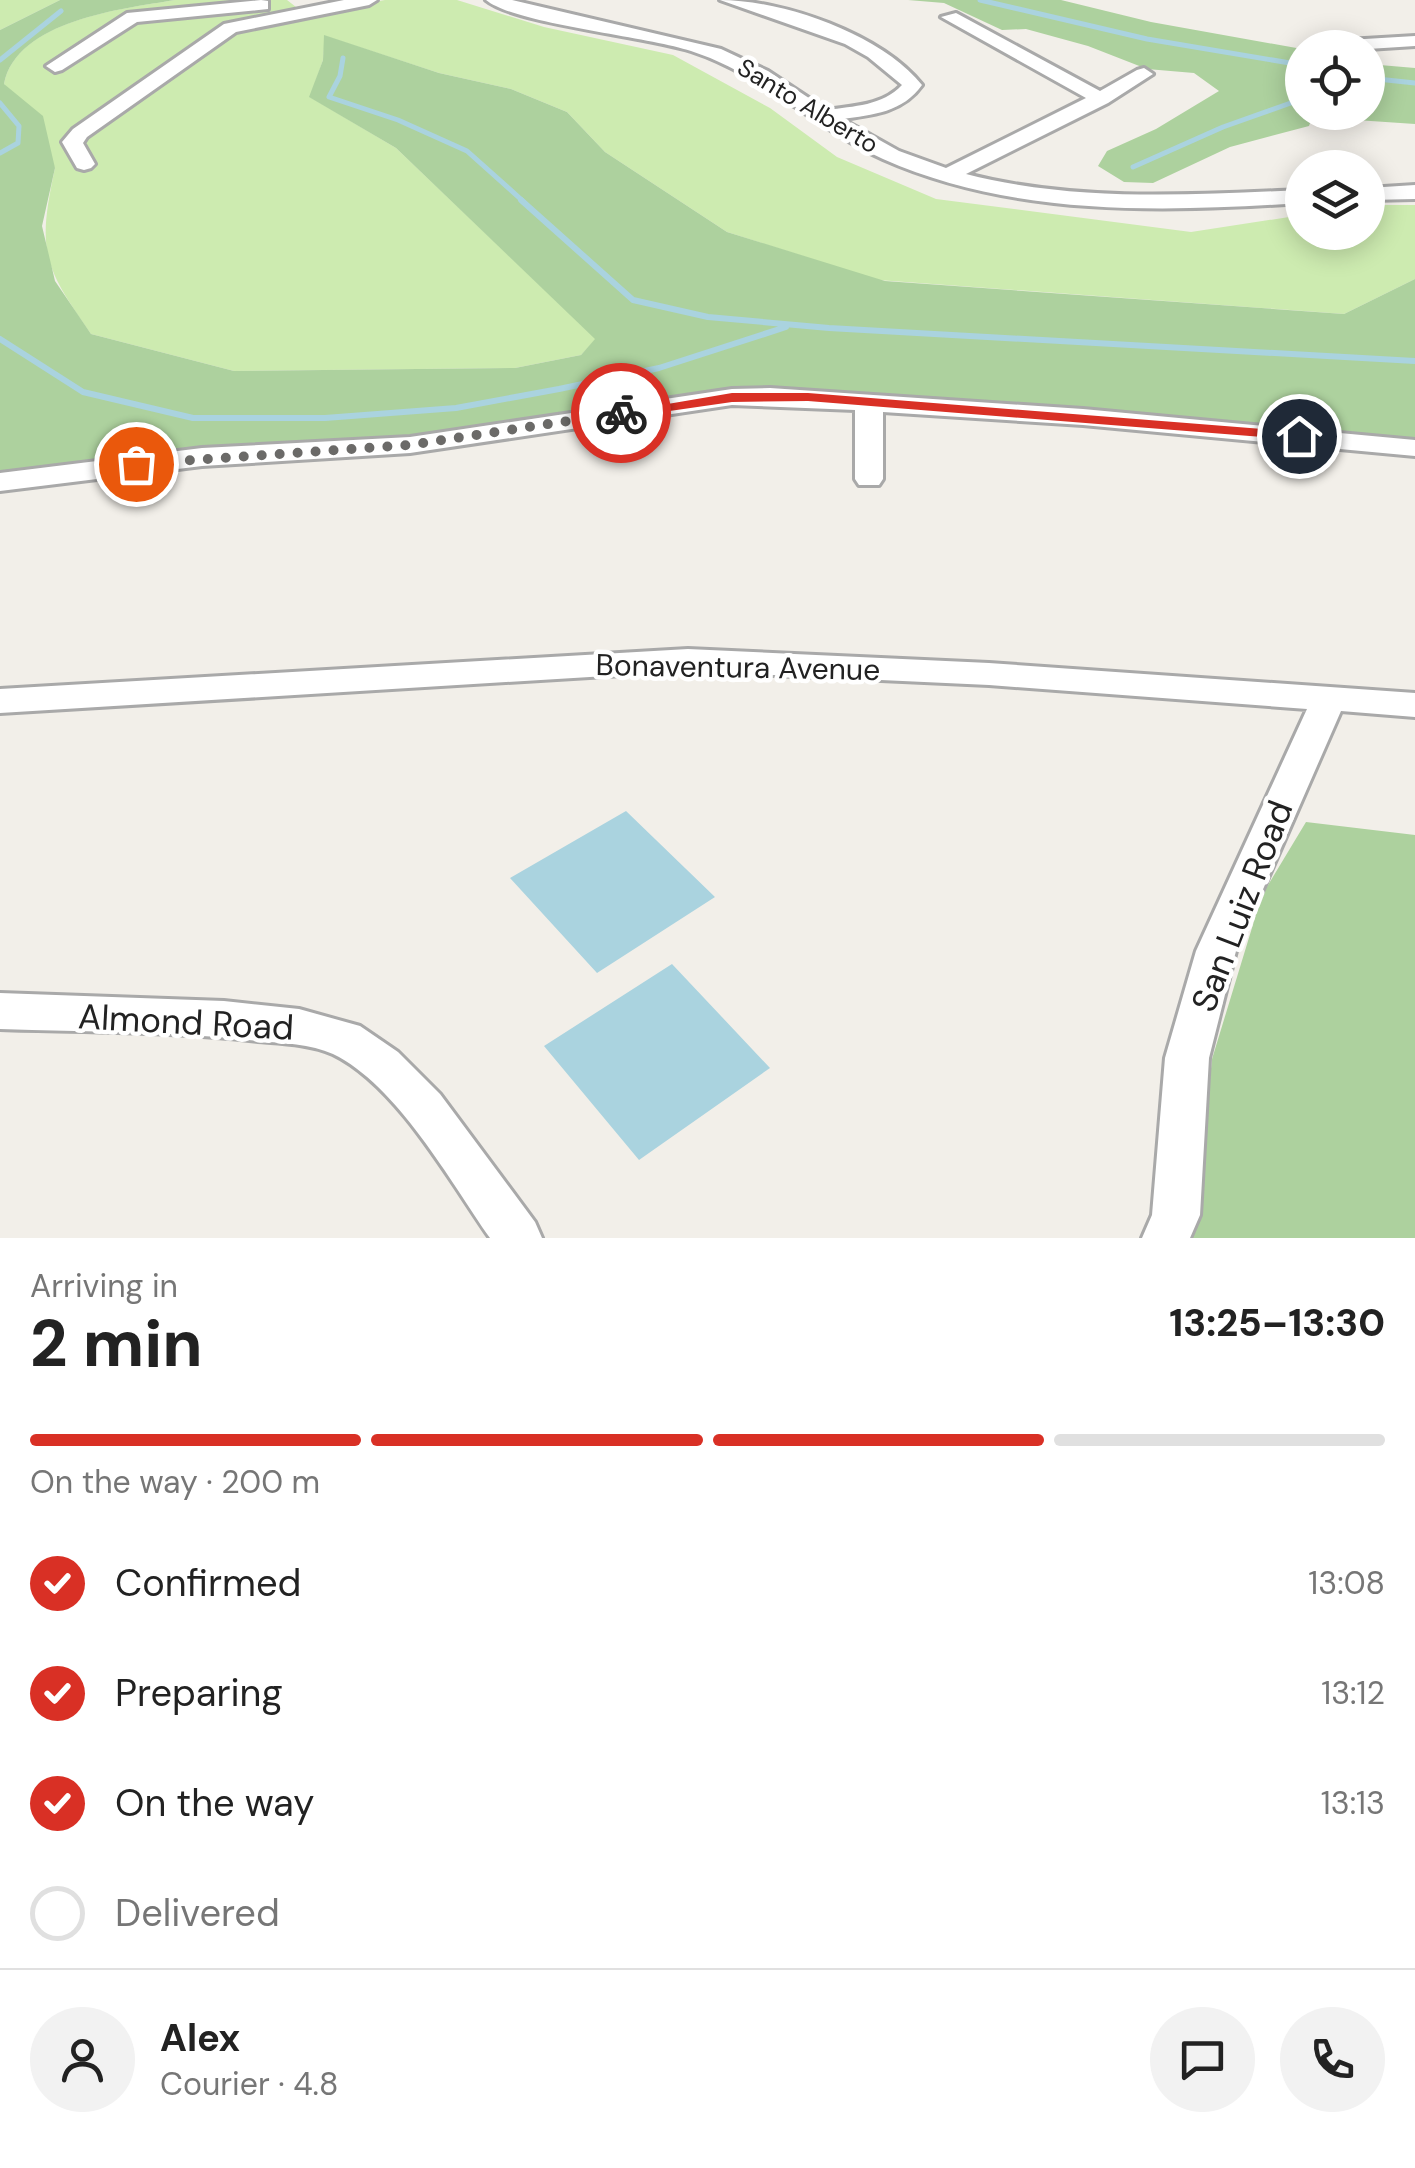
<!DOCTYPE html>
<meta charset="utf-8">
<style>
:root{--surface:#fff;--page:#f2f2f2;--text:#222;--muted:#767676;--line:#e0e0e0;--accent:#d93025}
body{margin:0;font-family:"DM Sans",sans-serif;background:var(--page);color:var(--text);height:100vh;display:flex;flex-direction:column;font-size:38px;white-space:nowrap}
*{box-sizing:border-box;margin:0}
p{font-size:32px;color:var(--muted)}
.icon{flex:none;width:55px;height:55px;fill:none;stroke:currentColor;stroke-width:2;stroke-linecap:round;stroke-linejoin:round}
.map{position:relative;height:1238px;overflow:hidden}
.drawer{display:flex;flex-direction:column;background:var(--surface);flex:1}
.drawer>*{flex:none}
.controls{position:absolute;left:1285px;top:30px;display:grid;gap:20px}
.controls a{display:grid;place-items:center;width:100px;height:100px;border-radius:50%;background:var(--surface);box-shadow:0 5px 25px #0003;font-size:50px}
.pin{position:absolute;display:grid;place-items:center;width:85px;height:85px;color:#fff;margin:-42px;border:5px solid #fff;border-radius:50%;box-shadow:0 2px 10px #0007}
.courier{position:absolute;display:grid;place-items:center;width:100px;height:100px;margin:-50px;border:8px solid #d93025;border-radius:50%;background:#fff;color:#222;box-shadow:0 2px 12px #0007}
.headline em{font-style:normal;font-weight:800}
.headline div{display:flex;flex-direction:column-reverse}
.headline{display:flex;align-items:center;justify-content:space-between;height:170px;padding:0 30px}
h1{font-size:65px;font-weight:800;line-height:75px}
.bar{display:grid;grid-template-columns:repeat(4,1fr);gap:15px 10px;align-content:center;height:120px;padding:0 30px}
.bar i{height:12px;border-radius:8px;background:var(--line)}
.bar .active{background:var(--accent)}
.bar p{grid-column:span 4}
.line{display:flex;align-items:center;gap:25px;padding:0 30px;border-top:2px solid var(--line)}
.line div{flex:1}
.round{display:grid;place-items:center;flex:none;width:105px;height:105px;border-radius:52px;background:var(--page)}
ol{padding:0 30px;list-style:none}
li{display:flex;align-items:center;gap:30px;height:110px}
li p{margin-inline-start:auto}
li .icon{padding:10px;border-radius:50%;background:var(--accent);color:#fff;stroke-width:4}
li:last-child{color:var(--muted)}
li i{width:55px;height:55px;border:5px solid var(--line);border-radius:50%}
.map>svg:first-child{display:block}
</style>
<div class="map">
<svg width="1415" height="1238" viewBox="0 0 1415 1238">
<rect width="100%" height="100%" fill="#f2efe9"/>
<!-- grass -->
<path fill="#cdebb0" d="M0 0H60L0 30Z
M175 0H287L305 14 385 0H457L544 27 673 55 770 108 837 157 936 199 1191 232 1302 215V232H1368V205H1415V279L1344 314 878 280 727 232 605 152 567 112 511 89 439 73 325 36 323 60 310 97 396 148 596 339 581 355 515 368 234 371 91 334C43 265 37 251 55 168L4 84C17 20 121 9 175 0Z"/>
<!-- forest -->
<path fill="#add19e" d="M60 0H175C122 9 17 20 4 84L43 116 55 168 42 226 55 281 91 334 234 371 515 368 581 355 595 339 396 148 309 97 323 60 324 35 439 73 511 89 567 112 605 152 727 232 885 281 1344 314 1415 279V444L761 387 395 438 0 477V30Z
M908 0H1061L1151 22 1302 49V112H1368V64L1415 68V124L1312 117 1309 126 1230 147 1153 183 1124 182 1098 166 1107 151 1156 129 1219 91 1194 73 1147 69 1088 46 1026 29 1002 30 944 3Z
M1306 822 1415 835V1238H1189L1195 1223 1212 1059 1262 895Z"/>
<!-- water -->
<path fill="#aad3df" d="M626 811 715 897 597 973 510 878Z
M672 964 770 1068 639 1160 544 1046Z"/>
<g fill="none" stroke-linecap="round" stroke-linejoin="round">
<!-- stream-far1 -->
<path stroke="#aad3df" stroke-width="5" d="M980 0 1147 39 1302 65
M343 58 340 76 329 97 398 120 467 151 524 202
M0 60 61 11
M1368 78 1415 83
M0 103 19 126 18 143 0 153
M1133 167 1223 127 1302 99"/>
<!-- stream -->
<path stroke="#aad3df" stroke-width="6" d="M521 200 633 300 708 317 829 328 1415 361
M0 339 83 392 193 418H325L456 408 559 389 659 368 786 327"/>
<defs>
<path id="minor" d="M261 0 268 1V9L137 22 62 70 55 72 46 66 127 13Z
M344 0H377L369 5 236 32 87 137 83 143 95 164 91 168 84 170 77 168 62 142 73 129 224 24Z
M486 0H512L721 49 768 71 827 110C854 106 882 106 902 85L868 57 845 44 720 0C783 0 881 34 922 85 903 112 873 115 842 119L899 151 946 168 1086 98 941 17 956 13 1100 91 1137 70 1144 68 1153 74 1108 103 966 174C1076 202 1190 195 1302 190V203C1162 212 1014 217 883 159 815 128 762 74 691 51 645 36 515 24 486 0Z
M1415 36V46L1368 49 1322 46 1331 41Z
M1415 185V199L1368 200V188Z
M770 388 1083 409 1415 440V456L1083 425 883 412V479L879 485H859L855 479V410L732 405 410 453 202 466 0 491V473L202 448 410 437 732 389Z
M688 649 989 663 1415 693V717L1341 711 1236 951 1209 1058 1200 1215 1190 1238H1142L1152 1215 1165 1058 1196 951 1307 709 989 685 688 671 0 713V689Z
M0 993 224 1001 299 1009 360 1026 398 1052 440 1094 535 1222 542 1238H490C450 1181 397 1085 333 1054 311 1044 282 1043 258 1041 173 1031 86 1032 0 1029Z"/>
</defs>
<!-- minor casing -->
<use href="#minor" stroke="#a9a9a9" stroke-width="6"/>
<!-- minor -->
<use href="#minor" fill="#fff" fill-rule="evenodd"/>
</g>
<!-- route -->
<path fill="#d93025" d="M732 393H808L1299 432 1306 436 1299 440 808 401 732 402 621 418 615 413Z"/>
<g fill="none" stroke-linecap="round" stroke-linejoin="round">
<!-- done -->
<path stroke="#6b6a68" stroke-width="10" stroke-dasharray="0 18" d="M136 464 410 445 621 413"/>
</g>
<g text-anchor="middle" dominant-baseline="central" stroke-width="9" stroke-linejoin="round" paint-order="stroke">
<!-- far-street labels -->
<g font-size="25" fill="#222" stroke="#fff">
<text transform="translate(808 106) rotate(31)">Santo Alberto</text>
</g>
<!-- street labels -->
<g font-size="30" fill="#222" stroke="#fff">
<text transform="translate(738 667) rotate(1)">Bonaventura Avenue</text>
</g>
<!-- near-street labels -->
<g font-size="35" fill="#222" stroke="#fff">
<text transform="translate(1242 906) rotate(-69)">San Luiz Road</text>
<text transform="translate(186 1022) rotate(3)">Almond Road</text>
</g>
</g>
</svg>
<div class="controls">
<a><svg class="icon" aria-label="locate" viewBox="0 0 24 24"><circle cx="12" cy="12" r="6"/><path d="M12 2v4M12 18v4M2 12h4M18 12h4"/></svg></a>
<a><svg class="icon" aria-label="layers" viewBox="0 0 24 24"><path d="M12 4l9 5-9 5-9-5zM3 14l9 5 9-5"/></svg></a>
</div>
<div class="pin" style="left:136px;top:464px;background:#ea580c"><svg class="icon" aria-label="bag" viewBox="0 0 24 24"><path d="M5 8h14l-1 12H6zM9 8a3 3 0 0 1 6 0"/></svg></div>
<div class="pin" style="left:1299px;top:436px;background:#1f2937"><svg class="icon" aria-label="home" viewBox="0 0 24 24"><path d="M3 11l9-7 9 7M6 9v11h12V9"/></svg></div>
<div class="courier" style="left:621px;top:413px"><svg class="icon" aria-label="bike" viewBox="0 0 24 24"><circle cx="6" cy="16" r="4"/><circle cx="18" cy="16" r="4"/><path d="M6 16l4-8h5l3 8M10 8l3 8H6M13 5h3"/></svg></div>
</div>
<section class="drawer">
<div class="headline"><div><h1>2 min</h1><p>Arriving in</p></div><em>13:25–13:30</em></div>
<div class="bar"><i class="active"></i><i class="active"></i><i class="active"></i><i></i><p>On the way · 200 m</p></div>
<ol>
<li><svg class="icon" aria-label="check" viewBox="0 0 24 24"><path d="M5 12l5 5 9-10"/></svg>Confirmed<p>13:08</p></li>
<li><svg class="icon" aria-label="check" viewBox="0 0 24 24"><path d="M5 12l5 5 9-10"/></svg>Preparing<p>13:12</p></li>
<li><svg class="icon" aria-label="check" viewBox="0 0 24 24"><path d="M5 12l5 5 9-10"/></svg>On the way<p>13:13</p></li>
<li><i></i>Delivered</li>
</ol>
<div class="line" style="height:180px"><a class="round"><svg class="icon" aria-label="person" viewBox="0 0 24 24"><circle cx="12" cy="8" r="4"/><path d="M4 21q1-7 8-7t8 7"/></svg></a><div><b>Alex</b><p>Courier · 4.8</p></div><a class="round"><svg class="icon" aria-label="chat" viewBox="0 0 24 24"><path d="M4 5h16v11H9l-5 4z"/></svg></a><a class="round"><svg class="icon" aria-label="phone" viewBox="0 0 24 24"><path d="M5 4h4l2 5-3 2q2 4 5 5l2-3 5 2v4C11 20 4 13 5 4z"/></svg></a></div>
</section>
